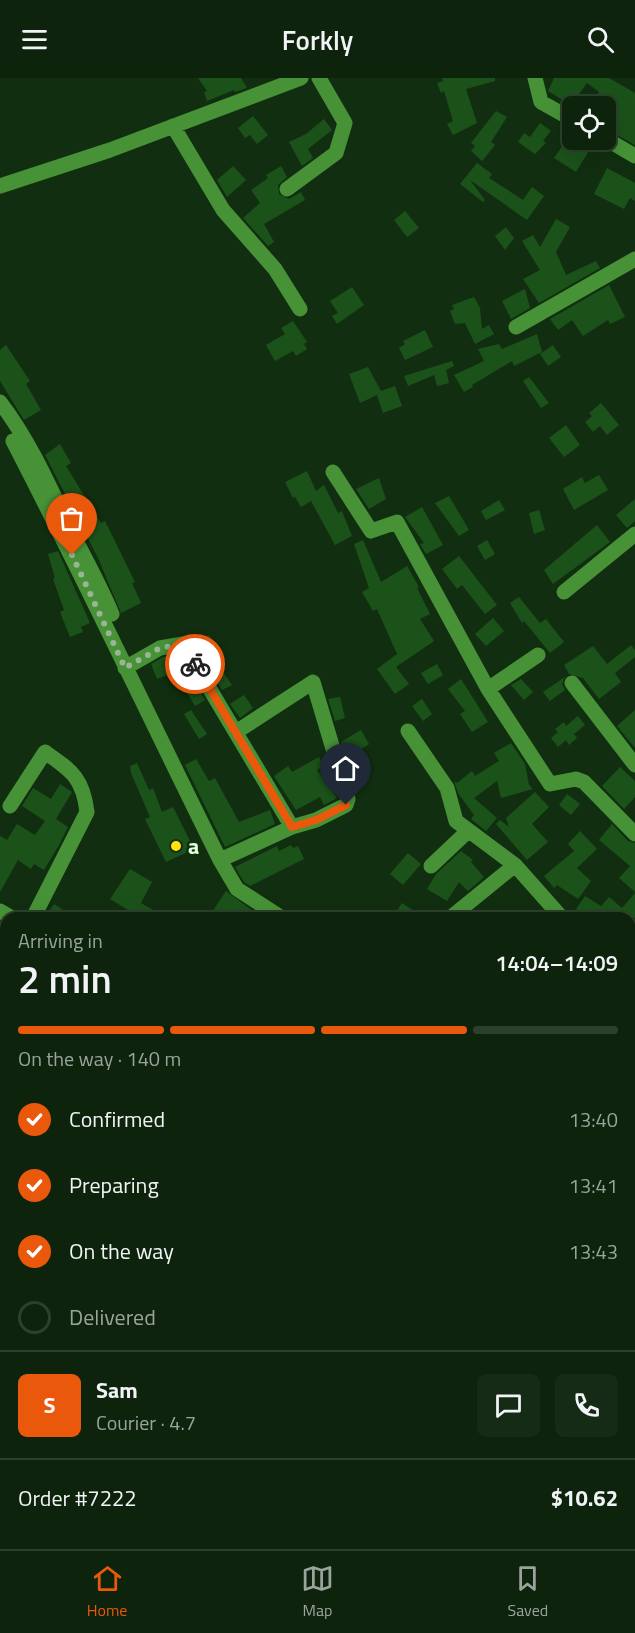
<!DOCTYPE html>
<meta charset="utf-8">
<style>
:root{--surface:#0d230c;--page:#162b15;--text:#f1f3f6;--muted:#9aa49d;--line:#2d402d;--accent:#ea580c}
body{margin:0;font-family:"Titillium Web",sans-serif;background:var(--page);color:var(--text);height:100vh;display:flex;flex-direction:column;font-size:22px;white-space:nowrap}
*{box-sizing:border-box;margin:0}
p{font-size:20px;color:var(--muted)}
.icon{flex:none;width:33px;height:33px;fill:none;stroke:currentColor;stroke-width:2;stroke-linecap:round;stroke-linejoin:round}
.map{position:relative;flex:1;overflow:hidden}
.side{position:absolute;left:0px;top:834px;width:636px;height:638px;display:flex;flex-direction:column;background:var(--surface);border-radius:18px 18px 0 0;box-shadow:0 6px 24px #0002,0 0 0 2px var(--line)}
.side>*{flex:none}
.controls{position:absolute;left:562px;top:18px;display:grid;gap:12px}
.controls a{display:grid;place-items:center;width:54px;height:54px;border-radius:9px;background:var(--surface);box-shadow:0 6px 24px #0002,0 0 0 2px var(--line);font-size:30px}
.pin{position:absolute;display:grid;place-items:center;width:51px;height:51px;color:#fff;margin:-62px -26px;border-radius:50% 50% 50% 0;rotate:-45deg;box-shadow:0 0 6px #0007}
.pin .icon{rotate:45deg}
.courier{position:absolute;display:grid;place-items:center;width:60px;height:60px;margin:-30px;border:4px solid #ea580c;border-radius:50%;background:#fff;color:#222;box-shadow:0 2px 8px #0007}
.head em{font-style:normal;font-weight:600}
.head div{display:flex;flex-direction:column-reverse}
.head{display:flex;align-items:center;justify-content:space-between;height:102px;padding:0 18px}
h1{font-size:39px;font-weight:600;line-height:45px}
.bar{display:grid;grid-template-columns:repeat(4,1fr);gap:9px 6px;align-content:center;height:72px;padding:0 18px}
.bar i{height:8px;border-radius:4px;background:var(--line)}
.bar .current{background:var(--accent)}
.bar p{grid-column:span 4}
.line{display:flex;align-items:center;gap:15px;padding:0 18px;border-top:2px solid var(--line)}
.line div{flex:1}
.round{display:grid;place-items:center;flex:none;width:63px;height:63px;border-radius:9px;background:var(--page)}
ol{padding:0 18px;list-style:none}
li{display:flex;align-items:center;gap:18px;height:66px}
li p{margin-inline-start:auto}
li .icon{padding:6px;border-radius:50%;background:var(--accent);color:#fff;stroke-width:4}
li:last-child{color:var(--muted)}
li i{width:33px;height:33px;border:3px solid var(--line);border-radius:50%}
header{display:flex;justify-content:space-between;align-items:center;height:78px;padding:0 18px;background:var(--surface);font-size:27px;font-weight:600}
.dock{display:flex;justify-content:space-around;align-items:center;height:84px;border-top:2px solid var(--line);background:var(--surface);font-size:16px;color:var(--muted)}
.dock a{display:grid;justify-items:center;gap:3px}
.dock .current{color:var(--accent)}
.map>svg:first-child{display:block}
</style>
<header><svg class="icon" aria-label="menu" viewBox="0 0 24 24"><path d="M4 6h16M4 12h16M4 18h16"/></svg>Forkly<svg class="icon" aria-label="search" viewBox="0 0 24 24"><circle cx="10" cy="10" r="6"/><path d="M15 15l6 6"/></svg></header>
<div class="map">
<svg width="635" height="1471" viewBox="0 0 635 1471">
<rect width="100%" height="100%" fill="#112f10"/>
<!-- building -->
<path fill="#1b521a" d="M198 0H241L247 10 235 14 234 12 207 23 204 14 207 13Z
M442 0H495V3L466 11 477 45 453 57 447 46 453 43 444 13 441 15 437 5 443 3Z
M554 0H609L635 15V67L606 51V28H589L599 14 587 5 571 27 548 13Z
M496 33 507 39 491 64 495 67 482 83 471 73 475 68 471 65Z
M253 38 268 57 257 66 250 57 245 60 238 50Z
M324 41 332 52 308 71 313 80 302 88 289 64 306 56Z
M540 45 551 53 543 63 546 65 535 76 518 64 524 55 530 59Z
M570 57 590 71 576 94 554 80Z
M477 85 492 96 489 100 523 122 532 109 544 118 527 142 470 102 485 122 483 124 460 106Z
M233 88 246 102 227 119 217 102Z
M281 88 287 99 278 107 279 116 289 121 301 114 305 122 264 146 274 164 268 168 243 140 260 125 251 112 268 100 266 97Z
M607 90 635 105V123L630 120 624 131 594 116Z
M405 133 419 150 407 159 394 142Z
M556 141 570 149 556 174 566 197 596 183 600 190 539 225 523 201 540 192 522 163 533 157 540 169Z
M506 149 514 160 505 172 495 158Z
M609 207 625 239 610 246 608 242 583 258 572 242 558 252 550 241Z
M352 209 364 227 337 246 332 238 338 235 330 223Z
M525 211 530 230 511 241 502 223Z
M474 219 480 230 482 251 489 247 494 256 475 266 465 245 455 246 450 233 454 231 452 227Z
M293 243 307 264 304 266 307 271 296 278 293 273 275 283 266 267 285 256 281 250Z
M425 252 433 269 405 282 399 270 405 266 403 263Z
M537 256 542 274 514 288 512 283 472 307 473 309 464 314 454 297 484 283 478 271 499 266 502 271Z
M6 267 30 303 26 306 41 332 24 342 0 303V272Z
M553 267 561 279 548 288 540 276Z
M452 283 454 288 446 292 449 305 437 308 434 297 408 308 404 298Z
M368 289 381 313 395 308 402 328 383 335 377 317 360 325 349 296Z
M529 299 549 325 541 330 523 303Z
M601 325 619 347 607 357 600 348 593 354 585 344 592 338 589 335Z
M566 347 580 367 564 379 549 360Z
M60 366 71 385 66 388 101 445 105 443 135 504 132 505 141 525 121 535 98 480 45 377Z
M307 393 316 413 324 407 338 435 342 433 352 458 335 467 311 423 301 429 295 419 293 420 285 404Z
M599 397 608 412 574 432 563 411 582 399 585 405Z
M379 400 386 421 369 431 356 411Z
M449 418 469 452 459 458 435 425Z
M635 421V443L627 450 616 437Z
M499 422 505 432 486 442 481 433Z
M422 429 443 467 426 476 420 466 424 465 405 439Z
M539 432 545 452 534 456 529 435Z
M597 447 610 464 553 506 544 492Z
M363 462 381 504 407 488 419 509 417 510 430 536 420 541 434 563 396 589 409 606 395 616 377 591 397 576 377 531 373 533 362 514 369 510 354 466Z
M487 462 495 476 485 482 477 468Z
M58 473 90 545 81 549 83 554 70 559 60 534 64 532 53 501 55 500 48 476Z
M459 478 497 527 485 536 462 507 457 511 442 491Z
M519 519 540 545 546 541 564 564 550 575 524 543 522 545 510 525Z
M493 540 504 553 486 568 475 556Z
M209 557 220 578 214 581 232 607 222 612 194 565Z
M631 567 635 572V579L615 595 621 604 599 621 583 600 569 596 564 587 593 568 607 586Z
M176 577 182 591 157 601 151 586 163 579Z
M437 586 443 597 428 606 421 595Z
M565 599 562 606 565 612 550 623 543 614Z
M461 601 488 644 472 654 460 636 465 633 448 611Z
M521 601 533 614 524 622 511 607Z
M193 602 205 622 195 628 183 608Z
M244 617 253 630 240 640 230 626Z
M340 619 345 640 335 643 328 621Z
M422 621 432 636 423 643 412 628Z
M191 632 207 656 199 661 184 636Z
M635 632V670L617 648Z
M578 638 585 647 574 656 577 660 569 667 566 662 558 669 551 660 558 654 555 651 564 644 566 648Z
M361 652 369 666 348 680 341 664Z
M511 665 525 686 529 707 533 711 501 720 497 703 474 720 497 740 486 753 471 741 474 737 458 715 454 703 457 705 472 693 475 698 499 683 494 675Z
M319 679 324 688 317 692 337 720 324 727 320 719 296 732 274 698 288 688 292 694Z
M196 681 209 703 215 700 239 744 270 732 275 746 225 769 185 687Z
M137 685 149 712 153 710 162 734 173 729 194 771 166 784 145 741 150 739 131 695 130 688Z
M620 689 635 703V719L624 731 602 708Z
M60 706 72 714 56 741 68 749 59 767 44 792 34 786 31 791 18 782 0 814V758L7 762 17 746 35 757 45 743 22 728 33 710 51 721Z
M535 714 549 729 532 746 548 764 527 782 496 746 500 742 509 749 506 740Z
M567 716 580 726 571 737 559 727Z
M612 746 628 763 635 765V814L619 800 630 788 599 762Z
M580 753 597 771 577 790 591 803 578 821 557 807 554 810 544 798 574 773 568 766Z
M291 767 293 770 298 768 304 781 250 808 244 804 235 789 277 768 279 773Z
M461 773 473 782 471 784 484 799 468 813 459 804 447 823 427 811 436 796Z
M408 775 421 786 403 807 390 796Z
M130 791 152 804 141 825 167 840H147L137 834 136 837 110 821Z
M226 813 256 835 252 840H221L212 834Z
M635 815V840H591L576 831 585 818 601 828 609 819 622 830Z
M402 825 414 833 410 840H392Z
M54 826 75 840H54L47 836Z"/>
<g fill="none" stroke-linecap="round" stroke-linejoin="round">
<!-- minor -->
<path stroke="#479237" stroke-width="15" d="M535 0 541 24 573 42
M173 48 223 132 275 191 300 231
M606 61 635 78
M0 108 110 72 301 0
M287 111 336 75 345 45 319 0
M516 249 635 181
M0 324C26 358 45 398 63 437 79 470 98 502 112 536
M13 363C85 502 151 643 220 782L237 811 282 840
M333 394 371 453 397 444 488 611 550 706 576 701 584 704 635 756
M564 514 635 456
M125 590 160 570 183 566 292 749 220 782
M572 605 635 687
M488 611 538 577
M408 653 447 710 456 743 515 787 562 840
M236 654 313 604 348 721 346 727 316 742 292 749
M10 728 45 674C72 693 83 700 87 734L33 840
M431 788 468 753
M0 833 12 840
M450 840 515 787
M630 899 635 902
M0 901 6 890
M630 960 635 949
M0 1065 6 1054
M0 1164 6 1166
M0 1187 6 1188
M0 1282 6 1265
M630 1353 635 1354
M210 1471 212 1466
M382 1471 383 1466"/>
<defs>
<path id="rail" d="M0 1172 6 1174
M630 1373 635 1375"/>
</defs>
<!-- rail casing -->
<use href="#rail" stroke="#ffe20a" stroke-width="6"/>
<!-- rail -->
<use href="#rail" stroke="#112f10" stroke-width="4" stroke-dasharray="11" stroke-linecap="butt"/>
</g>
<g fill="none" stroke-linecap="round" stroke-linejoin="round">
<!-- done -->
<path stroke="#98b696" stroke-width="6" stroke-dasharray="0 10.8" d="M72 477 125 590 160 570 183 566 195 586"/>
<!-- route -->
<path stroke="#ea580c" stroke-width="8" d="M195 586 292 749 316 742 346 727"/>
</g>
<!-- markers -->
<circle fill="#ffe20a" stroke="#112f10" stroke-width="2" cx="176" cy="768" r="6"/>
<g text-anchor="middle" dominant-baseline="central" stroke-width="5" stroke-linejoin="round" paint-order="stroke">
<!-- poi labels -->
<g font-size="22" font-weight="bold" fill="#e1ffde" stroke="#112f10" text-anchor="start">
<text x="188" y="768">a</text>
</g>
</g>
</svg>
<div class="controls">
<a><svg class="icon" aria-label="locate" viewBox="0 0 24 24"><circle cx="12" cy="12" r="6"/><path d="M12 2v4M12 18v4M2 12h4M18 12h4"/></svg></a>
</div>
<div class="pin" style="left:72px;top:477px;background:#ea580c"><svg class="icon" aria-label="bag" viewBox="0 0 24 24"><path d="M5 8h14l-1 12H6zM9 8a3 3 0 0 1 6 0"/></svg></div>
<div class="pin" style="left:346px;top:727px;background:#1f2937"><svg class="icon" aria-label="home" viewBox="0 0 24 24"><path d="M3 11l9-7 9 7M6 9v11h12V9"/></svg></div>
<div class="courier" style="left:195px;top:586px"><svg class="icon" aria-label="bike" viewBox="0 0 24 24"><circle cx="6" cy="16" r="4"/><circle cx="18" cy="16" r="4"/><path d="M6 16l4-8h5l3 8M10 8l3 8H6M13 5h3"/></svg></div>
<section class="side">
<div class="head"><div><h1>2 min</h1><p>Arriving in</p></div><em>14:04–14:09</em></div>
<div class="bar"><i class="current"></i><i class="current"></i><i class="current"></i><i></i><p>On the way · 140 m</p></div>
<ol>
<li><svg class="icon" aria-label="check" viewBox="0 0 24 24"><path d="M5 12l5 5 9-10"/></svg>Confirmed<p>13:40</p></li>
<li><svg class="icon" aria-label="check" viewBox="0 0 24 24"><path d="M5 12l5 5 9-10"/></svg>Preparing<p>13:41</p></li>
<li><svg class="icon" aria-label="check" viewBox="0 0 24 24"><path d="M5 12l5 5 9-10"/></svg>On the way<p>13:43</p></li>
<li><i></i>Delivered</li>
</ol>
<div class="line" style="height:108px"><b class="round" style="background:var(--accent);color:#fff">S</b><div><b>Sam</b><p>Courier · 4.7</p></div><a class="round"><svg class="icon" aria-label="chat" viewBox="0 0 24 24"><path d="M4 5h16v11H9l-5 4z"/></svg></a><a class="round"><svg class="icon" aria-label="phone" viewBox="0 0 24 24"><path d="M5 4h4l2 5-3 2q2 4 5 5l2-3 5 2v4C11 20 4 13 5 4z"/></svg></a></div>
<div class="line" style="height:78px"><div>Order #7222</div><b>$10.62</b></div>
</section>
</div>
<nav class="dock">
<a class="current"><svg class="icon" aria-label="home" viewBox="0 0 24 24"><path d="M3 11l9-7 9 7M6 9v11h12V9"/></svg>Home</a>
<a><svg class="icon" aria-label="map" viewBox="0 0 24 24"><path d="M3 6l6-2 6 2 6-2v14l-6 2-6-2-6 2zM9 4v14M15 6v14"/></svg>Map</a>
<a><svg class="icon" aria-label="saved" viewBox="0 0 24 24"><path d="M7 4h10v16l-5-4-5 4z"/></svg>Saved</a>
</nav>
